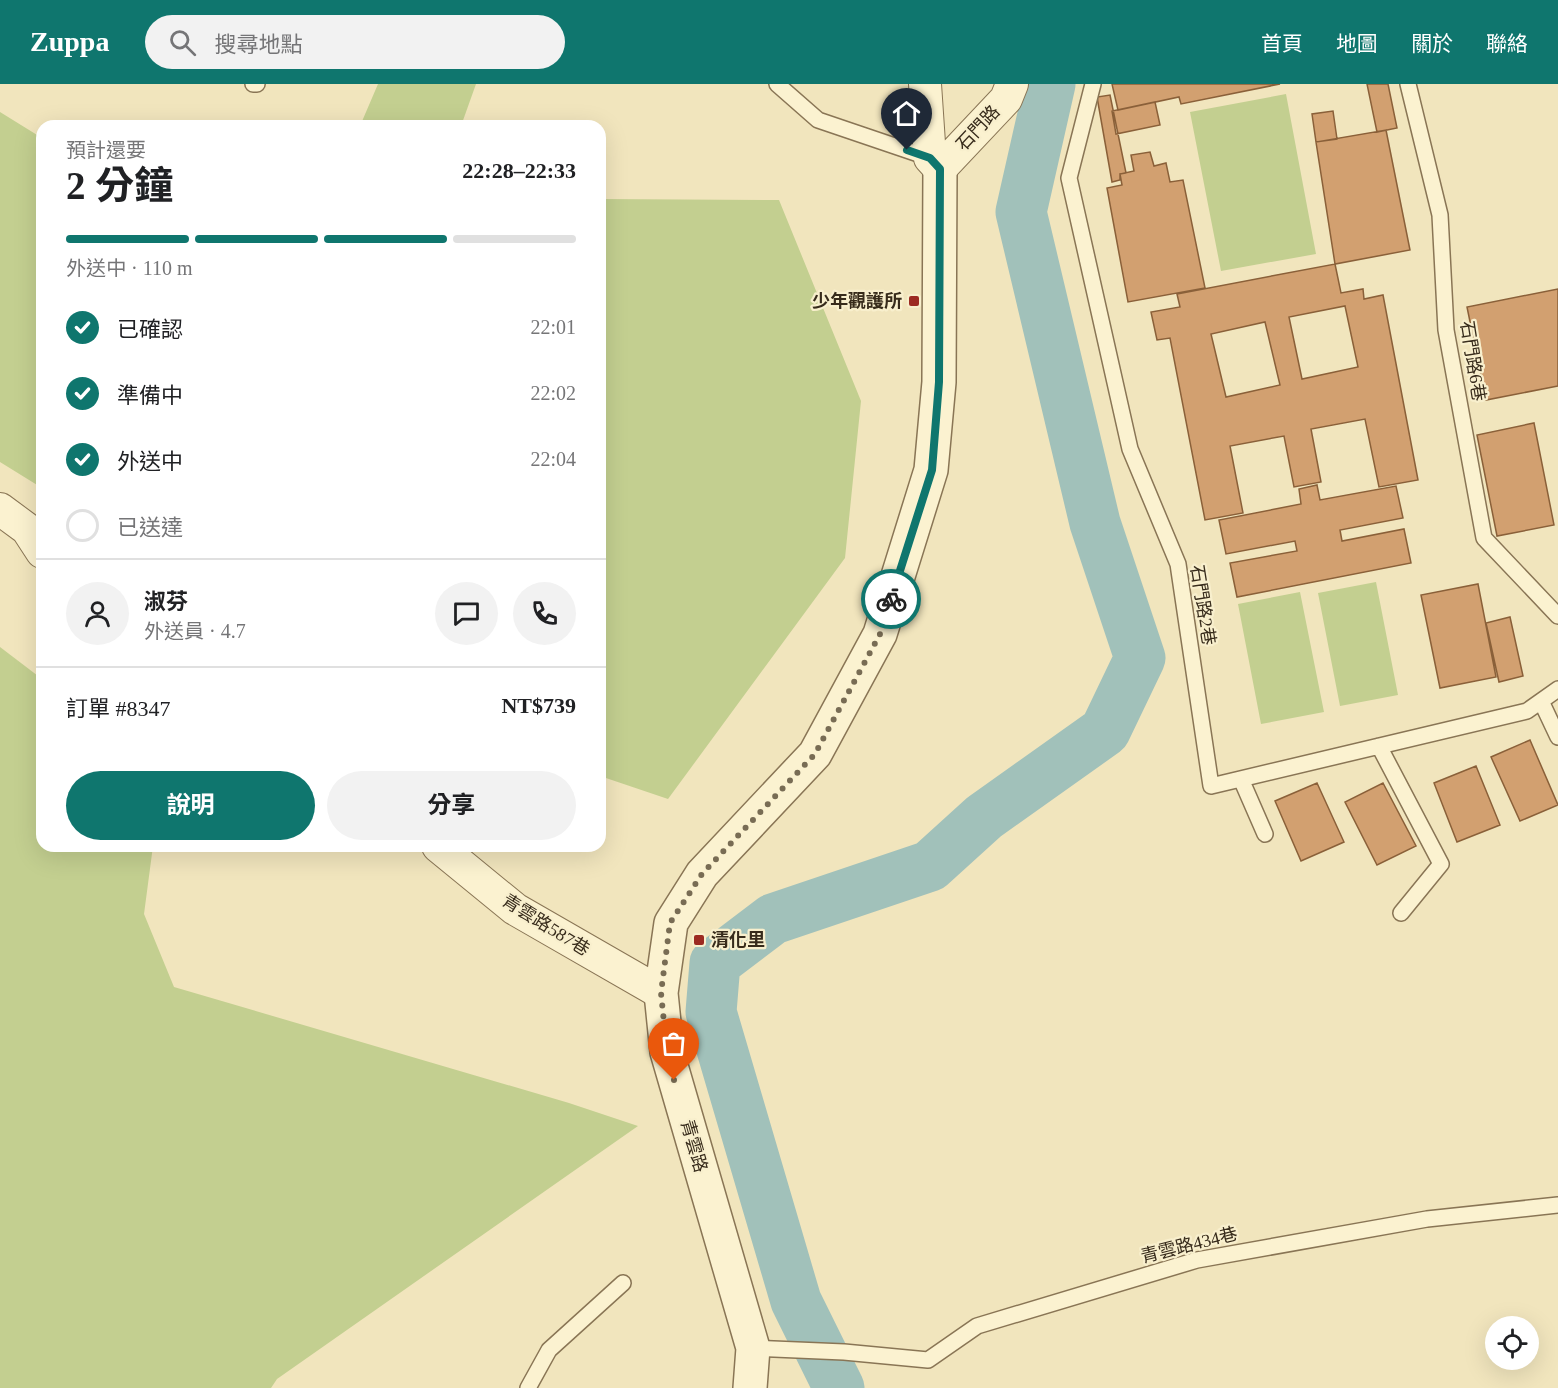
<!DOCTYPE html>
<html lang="zh-TW">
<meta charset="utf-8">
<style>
:root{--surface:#fff;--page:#f2f2f2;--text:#202124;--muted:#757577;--line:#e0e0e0;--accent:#0f766e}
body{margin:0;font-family:"Times New Roman","Noto Sans TC",serif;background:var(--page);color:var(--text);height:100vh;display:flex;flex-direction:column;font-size:22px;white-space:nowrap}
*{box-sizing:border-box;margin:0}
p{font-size:20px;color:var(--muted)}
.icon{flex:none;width:33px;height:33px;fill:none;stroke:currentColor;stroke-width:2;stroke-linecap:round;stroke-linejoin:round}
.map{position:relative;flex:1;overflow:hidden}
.sheet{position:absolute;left:36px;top:36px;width:570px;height:732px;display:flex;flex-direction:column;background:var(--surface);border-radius:18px;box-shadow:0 6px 24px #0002}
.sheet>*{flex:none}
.buttons{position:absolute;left:1485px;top:1232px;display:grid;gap:12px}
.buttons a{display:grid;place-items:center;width:54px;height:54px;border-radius:50%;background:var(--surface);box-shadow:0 6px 24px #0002;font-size:30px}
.pin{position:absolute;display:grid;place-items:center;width:51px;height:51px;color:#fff;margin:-62px -26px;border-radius:50% 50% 50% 0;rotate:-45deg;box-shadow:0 0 6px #0007}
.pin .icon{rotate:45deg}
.courier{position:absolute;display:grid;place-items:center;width:60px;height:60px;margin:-30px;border:4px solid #0f766e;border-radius:50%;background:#fff;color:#222;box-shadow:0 2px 8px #0007}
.summary em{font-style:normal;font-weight:700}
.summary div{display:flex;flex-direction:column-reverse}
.summary{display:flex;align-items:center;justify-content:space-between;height:102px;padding:0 30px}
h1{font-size:39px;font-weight:700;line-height:45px}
.bar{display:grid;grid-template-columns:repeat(4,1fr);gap:9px 6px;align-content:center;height:72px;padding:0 30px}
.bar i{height:8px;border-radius:4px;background:var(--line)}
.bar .current{background:var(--accent)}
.bar p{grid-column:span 4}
.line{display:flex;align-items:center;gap:15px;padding:0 30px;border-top:2px solid var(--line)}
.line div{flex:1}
.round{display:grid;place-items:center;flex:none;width:63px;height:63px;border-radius:32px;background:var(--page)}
ol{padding:0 30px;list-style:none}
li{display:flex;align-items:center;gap:18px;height:66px}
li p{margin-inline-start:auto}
li .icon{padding:6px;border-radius:50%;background:var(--accent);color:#fff;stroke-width:4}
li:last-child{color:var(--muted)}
li i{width:33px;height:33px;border:3px solid var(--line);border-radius:50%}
.cta{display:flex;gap:12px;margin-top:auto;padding:12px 30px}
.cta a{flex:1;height:69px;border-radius:36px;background:var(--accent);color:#fff;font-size:24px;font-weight:700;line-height:69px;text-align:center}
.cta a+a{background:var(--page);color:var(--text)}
header{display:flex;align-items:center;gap:36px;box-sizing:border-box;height:84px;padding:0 30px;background:var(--accent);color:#fff}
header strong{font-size:28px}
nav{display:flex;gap:33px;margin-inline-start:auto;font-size:21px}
.search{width:420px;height:54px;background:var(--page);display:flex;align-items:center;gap:15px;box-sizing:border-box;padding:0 21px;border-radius:33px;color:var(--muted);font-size:22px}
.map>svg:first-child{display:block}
</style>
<header>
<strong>Zuppa</strong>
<div class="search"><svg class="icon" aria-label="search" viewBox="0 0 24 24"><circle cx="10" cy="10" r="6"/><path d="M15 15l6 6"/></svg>搜尋地點</div>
<nav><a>首頁</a><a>地圖</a><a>關於</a><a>聯絡</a></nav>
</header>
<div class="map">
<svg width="1558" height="1304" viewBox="0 0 1558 1304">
<rect width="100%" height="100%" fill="#f1e5bd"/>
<!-- green -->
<path fill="#c3cf90" d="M378 0H476L461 42H360Z
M1286 10 1316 170 1221 187 1190 28Z
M0 28 42 54V404L0 378Z
M600 115 779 116 861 317 845 474 668 715 600 692Z
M1376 498 1398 611 1340 622 1318 509Z
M1300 508 1324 628 1261 640 1238 520Z
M0 563 42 595V762H153L144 830 174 903 569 1019 638 1042 277 1295 271 1304H0Z"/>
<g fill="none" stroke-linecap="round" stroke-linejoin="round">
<!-- river -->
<path stroke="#a1c1ba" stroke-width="51" d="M839 1304 796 1217 711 928 715 879 773 835 930 782 984 733 1105 647 1140 574 1095 439 1021 128 1050 0"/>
</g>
<!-- building -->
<path fill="#d2a070" stroke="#8a6039" stroke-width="1.5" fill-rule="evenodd" d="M1112 0H1280L1181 20 1179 13 1118 26Z
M1367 0H1388L1397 44 1377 48Z
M1110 11 1126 89 1120 90V96L1112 98 1097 13Z
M1155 18 1160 41 1116 50 1112 27Z
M1333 27 1337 55 1316 58 1312 30Z
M1386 46 1410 166 1335 180 1316 58Z
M1150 68 1154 82 1166 79 1170 98 1183 96 1205 204 1128 218 1107 104 1122 101 1120 90 1134 87 1131 71Z
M1335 180 1341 209 1363 205 1364 215 1383 211 1418 396 1379 403 1365 335 1311 345 1321 398 1294 403 1284 352 1230 362 1243 429 1205 436 1170 254 1157 256 1151 228 1180 223 1177 210ZM1345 222 1358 283 1302 295 1289 233ZM1265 238 1280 301 1226 313 1211 250Z
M1558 205V302L1486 316 1467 223Z
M1534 339 1554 441 1497 452 1477 351Z
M1317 401 1320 416 1396 402 1403 434 1340 446 1342 457 1404 445 1411 479 1237 513 1230 479 1297 467 1295 457 1226 470 1219 436 1301 420 1299 405Z
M1478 500 1496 593 1440 604 1421 511Z
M1510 533 1523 592 1499 598 1486 539Z
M1530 656 1558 721 1520 737 1491 673Z
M1476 682 1500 741 1457 758 1434 699Z
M1317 699 1344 758 1301 777 1275 717Z
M1383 699 1416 762 1377 781 1345 718Z"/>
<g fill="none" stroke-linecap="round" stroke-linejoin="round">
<defs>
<path id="service" d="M253 0H257
M777 0 818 36 930 74
M1093 0 1069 94 1130 365 1178 480 1211 702 1527 627 1558 605
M1408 0 1440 131 1446 246 1484 454 1558 532
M1541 617 1558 653
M1379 662 1441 780 1401 829
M1241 695 1265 750
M753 1264 844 1268 928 1276 977 1242 1197 1176 1427 1135 1558 1121
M528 1304 549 1266 623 1199"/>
<path id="minor" d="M925 0 930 74 940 85 1006 15 1012 0
M0 425 27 445 42 468
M438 762 515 825 661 909"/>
<path id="tertiary" d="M750 1304 753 1264 667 968 661 909 671 839 702 790 815 670 880 550 931 386 939 298 940 85"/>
</defs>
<!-- service casing -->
<use href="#service" stroke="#897555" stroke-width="18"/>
<!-- minor casing -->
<use href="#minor" stroke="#897555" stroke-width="34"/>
<!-- tertiary casing -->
<use href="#tertiary" stroke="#897555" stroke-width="36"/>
<!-- service -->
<use href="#service" stroke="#fbf2d0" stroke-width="15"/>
<!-- minor -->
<use href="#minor" stroke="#fbf2d0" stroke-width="32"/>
<!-- tertiary -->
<use href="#tertiary" stroke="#fbf2d0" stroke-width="33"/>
</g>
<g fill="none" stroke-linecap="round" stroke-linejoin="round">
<!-- done -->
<path stroke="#786c54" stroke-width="6" stroke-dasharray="0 10.8" d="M674 996 667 968 661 909 670 839 702 790 815 670 880 550 891 515"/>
<!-- route -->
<path stroke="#0f766e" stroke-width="8" d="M891 515 932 386 939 298 940 85 930 74 907 66"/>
</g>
<!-- markers -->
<g fill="#9c2a21" stroke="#f8efcd" stroke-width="2">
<rect x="908" y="211" width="12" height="12" rx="3"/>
<rect x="693" y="850" width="12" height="12" rx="3"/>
</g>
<g text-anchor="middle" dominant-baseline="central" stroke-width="4.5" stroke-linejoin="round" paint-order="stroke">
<!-- street labels -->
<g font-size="18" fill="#372b1b" stroke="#f8efcd">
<text transform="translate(978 44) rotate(-47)">石門路</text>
<text transform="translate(1473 277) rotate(81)">石門路6巷</text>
<text transform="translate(1203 521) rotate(81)">石門路2巷</text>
<text transform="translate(546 841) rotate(32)">青雲路587巷</text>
<text transform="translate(694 1062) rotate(74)">青雲路</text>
<text transform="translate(1189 1161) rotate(-14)">青雲路434巷</text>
</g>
<!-- poi labels -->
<g font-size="18" font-weight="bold" fill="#372b1b" stroke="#f8efcd" text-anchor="end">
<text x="902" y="217">少年觀護所</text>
<text x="711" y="856" text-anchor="start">清化里</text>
</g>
</g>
</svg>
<div class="buttons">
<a><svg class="icon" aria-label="locate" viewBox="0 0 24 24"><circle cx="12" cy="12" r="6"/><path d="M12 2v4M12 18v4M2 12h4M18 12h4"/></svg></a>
</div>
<div class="pin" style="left:674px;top:996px;background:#ea580c"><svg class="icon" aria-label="bag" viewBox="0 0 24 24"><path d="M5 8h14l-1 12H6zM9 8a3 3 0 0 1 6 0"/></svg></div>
<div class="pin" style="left:907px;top:66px;background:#1f2937"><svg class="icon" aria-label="home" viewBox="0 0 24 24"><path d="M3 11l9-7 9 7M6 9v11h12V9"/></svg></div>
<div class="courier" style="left:891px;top:515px"><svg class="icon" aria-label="bike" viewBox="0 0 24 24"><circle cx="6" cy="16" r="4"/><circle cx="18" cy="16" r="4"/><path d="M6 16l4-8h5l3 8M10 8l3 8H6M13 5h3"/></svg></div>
<section class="sheet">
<div class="summary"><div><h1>2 分鐘</h1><p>預計還要</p></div><em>22:28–22:33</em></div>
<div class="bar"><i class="current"></i><i class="current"></i><i class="current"></i><i></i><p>外送中 · 110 m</p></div>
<ol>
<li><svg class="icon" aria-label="check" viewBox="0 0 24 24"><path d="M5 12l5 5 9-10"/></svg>已確認<p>22:01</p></li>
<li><svg class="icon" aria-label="check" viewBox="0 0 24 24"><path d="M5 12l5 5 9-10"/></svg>準備中<p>22:02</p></li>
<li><svg class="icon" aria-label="check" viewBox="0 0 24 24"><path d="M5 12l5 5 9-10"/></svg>外送中<p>22:04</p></li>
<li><i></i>已送達</li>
</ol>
<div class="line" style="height:108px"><a class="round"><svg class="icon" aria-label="person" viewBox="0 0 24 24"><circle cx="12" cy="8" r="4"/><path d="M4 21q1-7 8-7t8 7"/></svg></a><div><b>淑芬</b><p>外送員 · 4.7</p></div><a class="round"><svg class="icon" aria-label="chat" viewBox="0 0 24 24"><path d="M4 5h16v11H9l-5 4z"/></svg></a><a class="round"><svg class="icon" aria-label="phone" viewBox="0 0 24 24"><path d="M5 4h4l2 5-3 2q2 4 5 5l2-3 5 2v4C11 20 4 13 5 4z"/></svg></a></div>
<div class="line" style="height:78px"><div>訂單 #8347</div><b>NT$739</b></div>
<div class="cta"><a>說明</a><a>分享</a></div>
</section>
</div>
